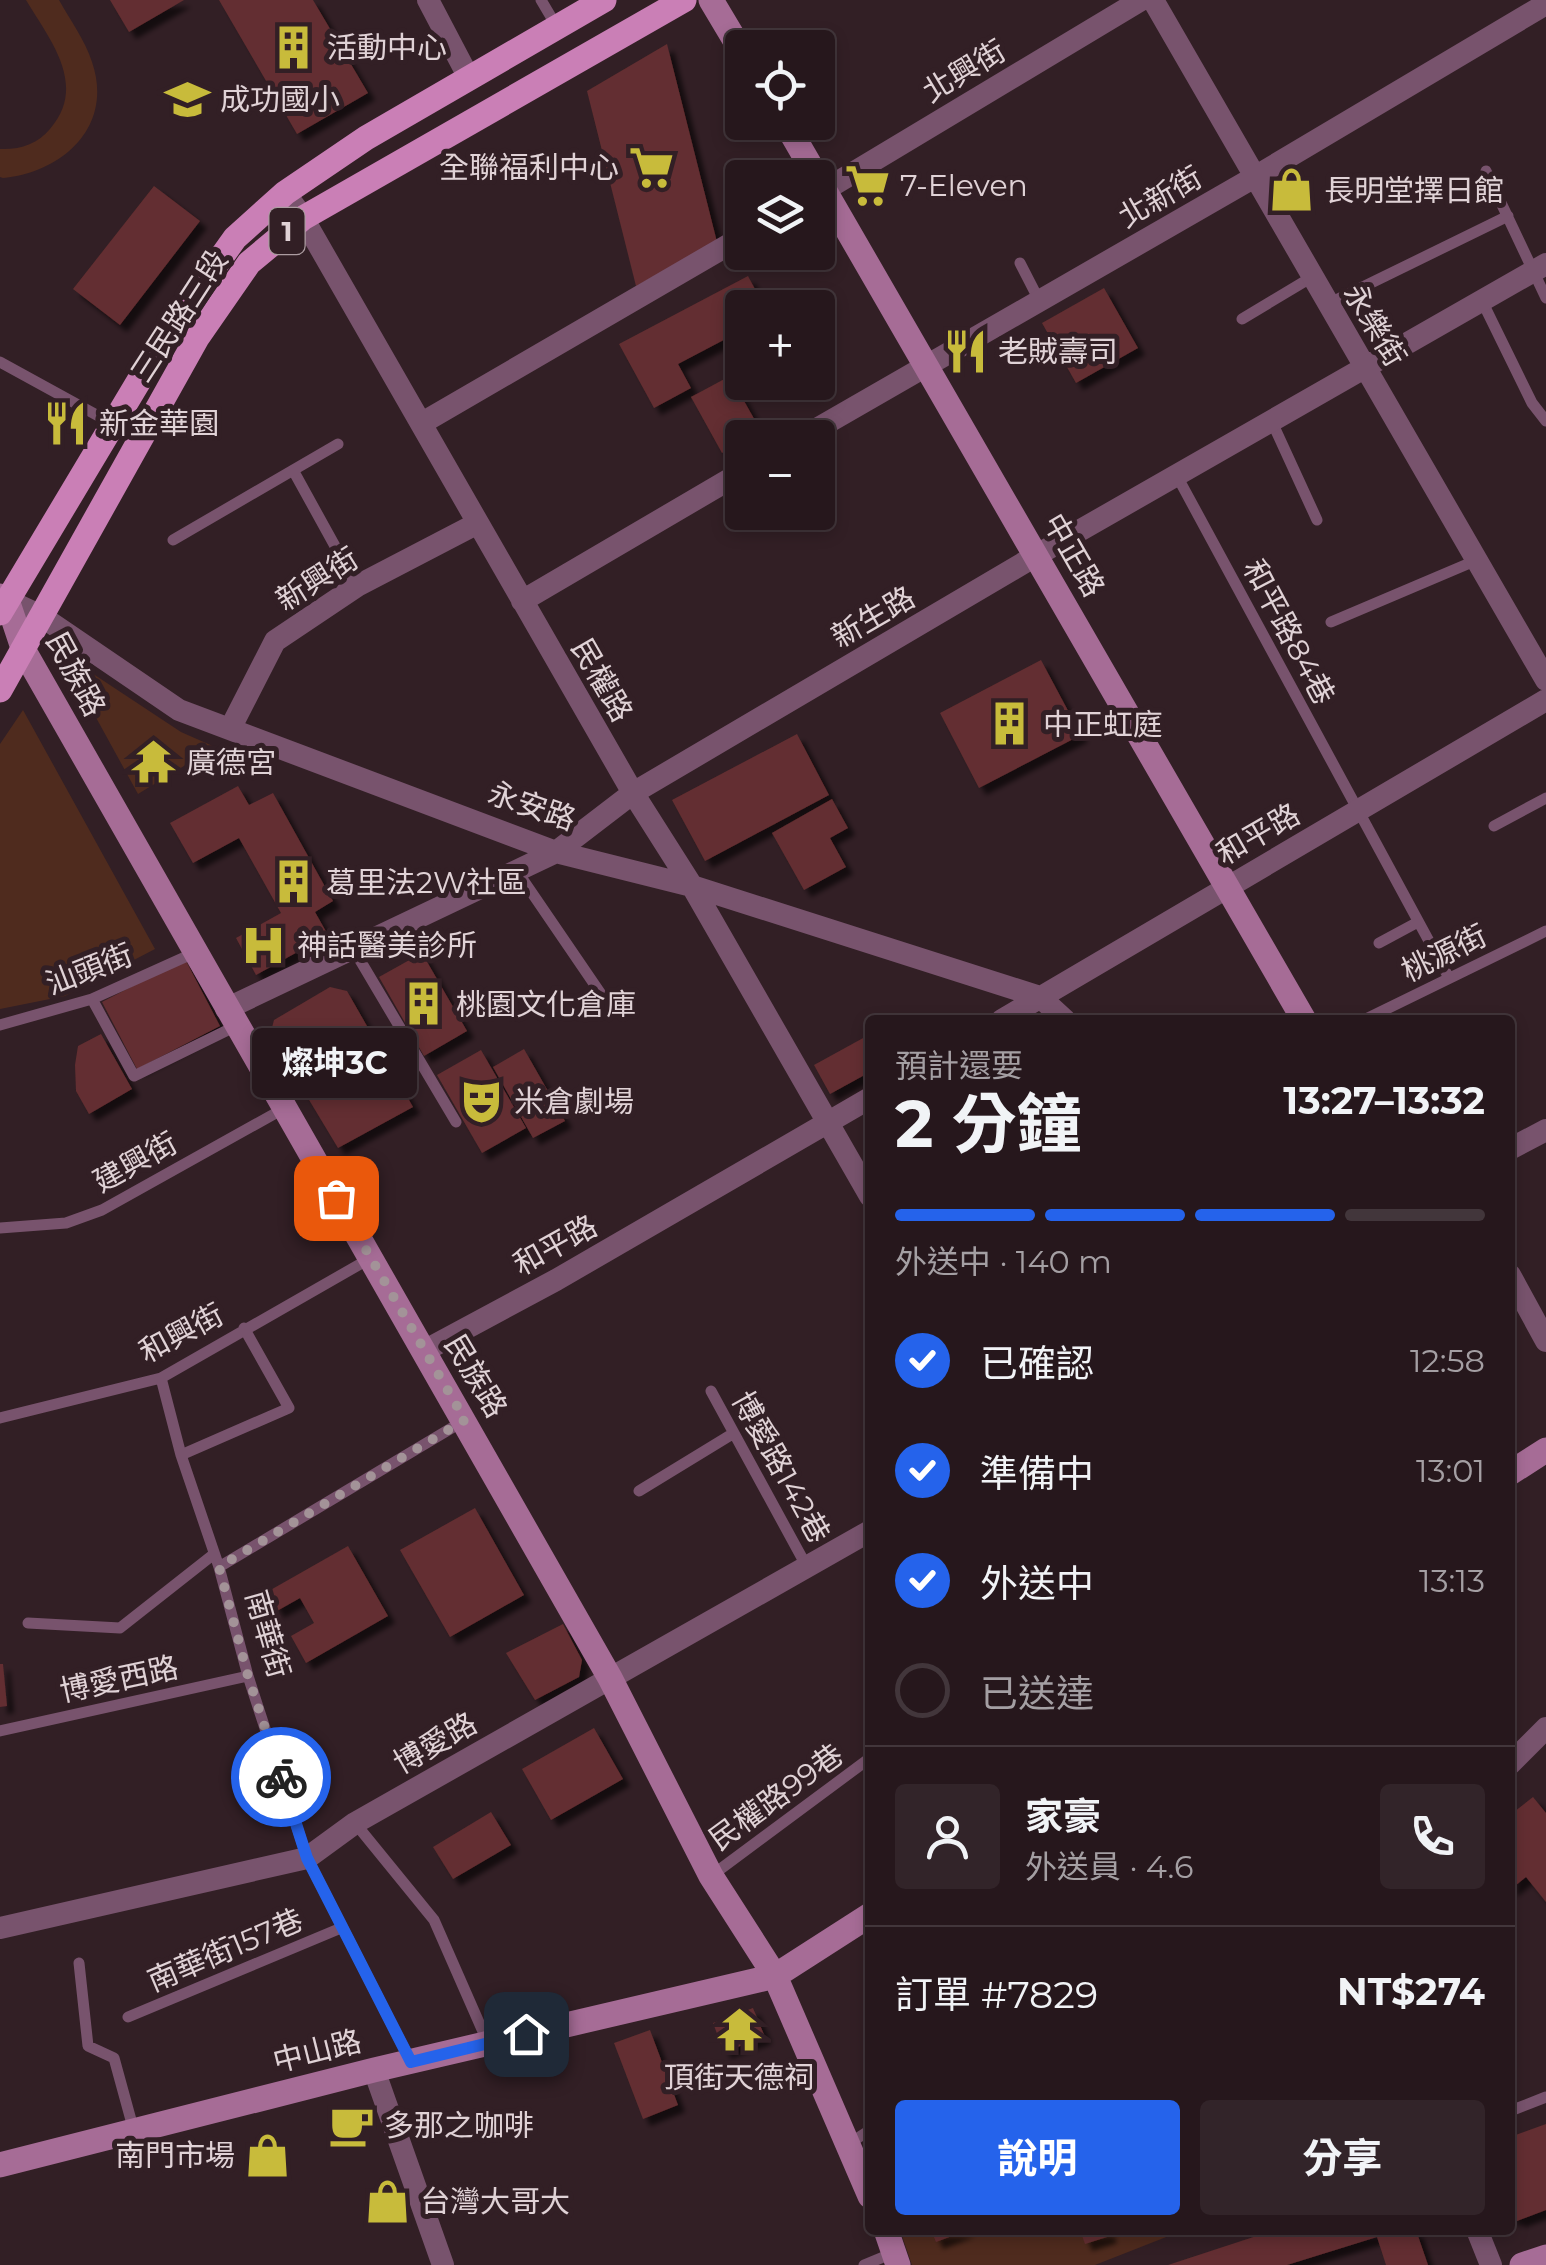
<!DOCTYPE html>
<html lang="zh-TW">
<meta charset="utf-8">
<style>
:root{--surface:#26171c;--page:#322429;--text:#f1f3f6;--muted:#a49fa3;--line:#42363b;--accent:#2563eb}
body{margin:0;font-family:Montserrat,"Noto Sans TC",sans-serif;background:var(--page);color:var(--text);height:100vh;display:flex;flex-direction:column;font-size:38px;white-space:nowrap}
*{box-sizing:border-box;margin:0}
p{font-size:32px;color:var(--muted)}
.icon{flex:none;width:55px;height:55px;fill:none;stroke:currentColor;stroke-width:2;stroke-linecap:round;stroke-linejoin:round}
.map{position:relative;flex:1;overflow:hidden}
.side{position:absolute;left:865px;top:1015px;width:650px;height:1220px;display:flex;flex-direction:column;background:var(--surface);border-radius:10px;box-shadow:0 5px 15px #0003,0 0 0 2px var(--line)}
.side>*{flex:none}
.controls{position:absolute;left:725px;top:30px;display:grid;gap:20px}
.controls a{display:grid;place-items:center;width:110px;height:110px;border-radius:10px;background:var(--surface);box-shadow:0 5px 15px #0003,0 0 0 2px var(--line);font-size:50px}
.pin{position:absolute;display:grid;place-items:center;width:85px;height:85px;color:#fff;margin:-42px;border-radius:20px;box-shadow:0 5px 15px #0006}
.courier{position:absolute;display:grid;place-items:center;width:100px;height:100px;margin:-50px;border:8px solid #2563eb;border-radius:50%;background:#fff;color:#222;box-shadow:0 2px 12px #0007}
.bubble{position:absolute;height:70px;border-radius:10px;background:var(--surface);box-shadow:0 5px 15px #0003,0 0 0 2px var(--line);font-size:32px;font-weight:700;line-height:70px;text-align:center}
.headline em{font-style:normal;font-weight:700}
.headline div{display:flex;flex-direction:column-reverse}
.headline{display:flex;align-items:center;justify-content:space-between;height:170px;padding:0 30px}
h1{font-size:65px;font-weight:700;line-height:75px}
.bar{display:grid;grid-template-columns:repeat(4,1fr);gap:15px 10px;align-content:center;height:120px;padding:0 30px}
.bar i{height:12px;border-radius:8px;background:var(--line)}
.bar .active{background:var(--accent)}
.bar p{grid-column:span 4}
.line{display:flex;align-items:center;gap:25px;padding:0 30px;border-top:2px solid var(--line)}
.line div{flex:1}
.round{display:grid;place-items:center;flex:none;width:105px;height:105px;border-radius:10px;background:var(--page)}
ol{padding:0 30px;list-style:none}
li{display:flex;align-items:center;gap:30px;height:110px}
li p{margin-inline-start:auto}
li .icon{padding:10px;border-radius:50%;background:var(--accent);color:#fff;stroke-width:4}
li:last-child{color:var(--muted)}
li i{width:55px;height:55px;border:5px solid var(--line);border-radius:50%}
.cta{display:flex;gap:20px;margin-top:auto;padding:20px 30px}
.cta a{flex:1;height:115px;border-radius:10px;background:var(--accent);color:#fff;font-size:40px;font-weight:700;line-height:115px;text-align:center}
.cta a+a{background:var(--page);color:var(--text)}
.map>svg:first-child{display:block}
</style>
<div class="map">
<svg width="1546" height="2265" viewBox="0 0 1546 2265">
<defs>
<filter id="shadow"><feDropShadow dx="7" dy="7" stdDeviation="2.5" flood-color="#0009"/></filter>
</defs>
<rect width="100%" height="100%" fill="#321f25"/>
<!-- green -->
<path fill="#4f2b1e" d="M26 0H59C70 20 85 40 92 62 114 126 63 172 3 178L0 177V149C19 150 38 144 50 129 88 85 50 40 26 0Z
M60 652 181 732 215 747 138 794Z
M23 710 155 949 65 996 0 1009V744Z
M900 2230H1184L1095 2265H912Z"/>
<!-- building -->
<path fill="#632e30" filter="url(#shadow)" d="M110 0H184L129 32Z
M219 0H313L368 93 297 134Z
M667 44 717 242 636 286 587 91Z
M154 186 200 221 120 325 73 289Z
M748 276 765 308H742V343L737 333 678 364 691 388 654 408 619 344Z
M1104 288 1138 348 1076 383 1042 323Z
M730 376 761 431 742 438V441L722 453 691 397Z
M1041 660 1081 735 979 788 940 713Z
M797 734 829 795 705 861 672 800Z
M238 786 249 805 273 793 333 901 315 912 328 935 256 975 236 938 281 913 239 838 193 863 170 823Z
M832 799 848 828 830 838 846 867 804 890 772 833Z
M422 953 467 1031 424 1056 379 977Z
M185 959 220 1026 137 1069 102 1002Z
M330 987 347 991 371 1033 338 1051 348 1069 381 1050 413 1107 338 1148 270 1035 274 1020Z
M101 1034 132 1089 89 1114 76 1091 75 1065 78 1046Z
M865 1037 870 1045V1072L830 1094 814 1065Z
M524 1049 565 1121 533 1138 493 1067Z
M481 1050 526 1128 482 1153 437 1075Z
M475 1508 524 1595 450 1637 400 1550Z
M348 1546 388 1616 306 1663 291 1636 314 1623 300 1598 277 1611 267 1592Z
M563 1624 582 1660 579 1677 535 1700 506 1653Z
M0 1664H3L7 1706 0 1707Z
M594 1728 623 1779 551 1820 522 1769Z
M1533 1797 1546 1813V1902L1526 1877 1510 1890V1815Z
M491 1812 511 1845 453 1879 433 1847Z
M753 2008 765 2037 724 2052 713 2023Z
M650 2030 678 2105 643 2119 614 2043Z
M1546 2124V2210L1517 2221 1516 2217 1510 2220V2137Z
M931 2230H968L936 2242Z
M1080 2230H1108L1110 2236 1085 2244Z
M1275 2230H1416L1428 2265H1386L1377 2237 1287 2265H1168Z"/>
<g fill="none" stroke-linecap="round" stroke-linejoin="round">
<!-- lane -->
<path stroke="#78536d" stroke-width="11" d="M541 0 557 27
M1486 171 1546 298
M1020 263 1039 300
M1482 301 1532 403 1546 421
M1328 304 1508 216
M1242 319 1312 277
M0 362 113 424
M1272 422 1317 520
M293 470 357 586
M1177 476 1449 978
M173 540 338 444
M1331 622 1477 560
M1494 826 1546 798
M517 871 601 994
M1379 943 1418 922
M354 950 456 1122
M92 999 134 1076 236 1026
M1364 1020 1546 931
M0 1025 92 999 194 953
M0 1228 66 1223 102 1210 283 1109
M161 1378 181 1455 219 1567 248 1676 307 1858 411 2062
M711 1391 807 1567
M0 1418 161 1378 369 1259
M181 1455 289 1408 244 1328
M639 1491 734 1433
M219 1567 465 1420
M28 1623 120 1628 214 1554
M0 1731 248 1676
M355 1823 434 1920 488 2043
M711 1876 870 1758
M79 1963 88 2046 114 2058 134 2131
M128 2017 341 1928
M1510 2111 1546 2097
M847 2145 870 2130
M864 2265 893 2253"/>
<!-- street -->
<path stroke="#78536d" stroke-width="22" d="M428 0 469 78
M1153 0 1546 680
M285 193 303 218 633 793 692 886 870 1196
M818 194 1141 0
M422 423 742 237
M801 438 1253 178 1546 4
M7 600 41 616 179 710 556 852 692 886 1040 997 1065 1020
M522 601 742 472
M230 729 275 641 357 586 478 523
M226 1009 556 852 633 793 1037 555 1546 264
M1002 1020 1546 700
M1510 1149 1546 1130
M1510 1275 1546 1341
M424 1351 556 1280 870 1098
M1510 1764 1546 1728
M0 1928 307 1858 355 1823 870 1531
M374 2070 443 2265
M1477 2230 1491 2265"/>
<!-- secondary -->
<path stroke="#a66c96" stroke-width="25" d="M711 0 742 52
M785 122 1304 1020
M0 596 7 600 24 651 610 1678 711 1876 775 1976 870 2196
M1510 1473 1546 1450
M0 2165 374 2070 775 1976 870 1915
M886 2230 898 2265
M1522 2265 1546 2257"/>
<!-- primary -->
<path stroke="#ca7fb6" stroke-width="25" d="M0 613 170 329 235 238 285 193 366 138 604 0
M0 690 197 338 249 263 303 218 684 0"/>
</g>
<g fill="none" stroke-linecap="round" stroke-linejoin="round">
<!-- done -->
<path stroke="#a39398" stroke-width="10" stroke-dasharray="0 18" d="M281 1777 248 1676 219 1567 465 1420 336 1198"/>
<!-- route -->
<path stroke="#2563eb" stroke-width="12" d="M281 1777 307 1858 411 2062 526 2034"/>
</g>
<!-- icons -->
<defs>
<symbol id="building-bare" viewBox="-9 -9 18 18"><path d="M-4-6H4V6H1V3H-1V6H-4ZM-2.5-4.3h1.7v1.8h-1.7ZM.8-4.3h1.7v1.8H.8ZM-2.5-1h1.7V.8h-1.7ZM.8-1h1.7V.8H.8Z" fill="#c8bb3b" stroke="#321f25" stroke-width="2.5" paint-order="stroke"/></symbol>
<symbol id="school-bare" viewBox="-9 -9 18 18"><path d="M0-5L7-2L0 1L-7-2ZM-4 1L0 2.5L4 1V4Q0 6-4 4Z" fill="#c8bb3b" stroke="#321f25" stroke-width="2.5" paint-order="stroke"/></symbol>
<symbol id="supermarket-bare" viewBox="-9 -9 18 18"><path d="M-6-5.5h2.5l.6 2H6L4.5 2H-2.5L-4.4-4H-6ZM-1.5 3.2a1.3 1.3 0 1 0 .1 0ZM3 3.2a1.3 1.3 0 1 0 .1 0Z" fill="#c8bb3b" stroke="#321f25" stroke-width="2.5" paint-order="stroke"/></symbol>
<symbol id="shop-bare" viewBox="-9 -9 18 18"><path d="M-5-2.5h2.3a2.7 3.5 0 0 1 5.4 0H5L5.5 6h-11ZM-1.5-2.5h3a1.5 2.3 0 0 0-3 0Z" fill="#c8bb3b" stroke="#321f25" stroke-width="2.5" paint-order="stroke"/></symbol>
<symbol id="restaurant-bare" viewBox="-9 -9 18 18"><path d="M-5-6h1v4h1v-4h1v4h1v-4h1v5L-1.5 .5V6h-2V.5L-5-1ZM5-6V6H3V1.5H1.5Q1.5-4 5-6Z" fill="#c8bb3b" stroke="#321f25" stroke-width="2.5" paint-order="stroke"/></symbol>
<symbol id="temple-bare" viewBox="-9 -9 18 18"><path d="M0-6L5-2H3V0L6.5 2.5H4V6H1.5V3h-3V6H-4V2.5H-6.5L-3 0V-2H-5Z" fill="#c8bb3b" stroke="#321f25" stroke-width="2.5" paint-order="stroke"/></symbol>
<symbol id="hospital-bare" viewBox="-9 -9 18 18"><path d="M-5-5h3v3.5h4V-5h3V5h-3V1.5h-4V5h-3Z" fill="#c8bb3b" stroke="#321f25" stroke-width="2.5" paint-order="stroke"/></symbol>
<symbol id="theatre-bare" viewBox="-9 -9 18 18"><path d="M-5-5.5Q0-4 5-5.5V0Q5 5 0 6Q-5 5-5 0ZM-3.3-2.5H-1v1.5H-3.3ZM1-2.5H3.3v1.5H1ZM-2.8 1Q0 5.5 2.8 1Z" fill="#c8bb3b" stroke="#321f25" stroke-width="2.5" paint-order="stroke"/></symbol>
<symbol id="cafe-bare" viewBox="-9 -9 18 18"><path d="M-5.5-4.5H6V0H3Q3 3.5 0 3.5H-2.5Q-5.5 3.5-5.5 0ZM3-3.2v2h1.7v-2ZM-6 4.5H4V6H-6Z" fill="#c8bb3b" stroke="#321f25" stroke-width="2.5" paint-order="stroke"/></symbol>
</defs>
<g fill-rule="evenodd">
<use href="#building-bare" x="262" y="16" width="63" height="63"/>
<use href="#school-bare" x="156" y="68" width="63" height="63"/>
<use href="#supermarket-bare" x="620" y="136" width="63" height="63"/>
<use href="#supermarket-bare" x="836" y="154" width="63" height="63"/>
<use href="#shop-bare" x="1260" y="158" width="63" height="63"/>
<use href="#restaurant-bare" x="934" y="320" width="63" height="63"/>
<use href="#restaurant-bare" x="34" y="392" width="63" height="63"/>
<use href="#building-bare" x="978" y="692" width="63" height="63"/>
<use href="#temple-bare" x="122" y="730" width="63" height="63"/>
<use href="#building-bare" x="262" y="850" width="63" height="63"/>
<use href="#hospital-bare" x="232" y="914" width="63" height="63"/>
<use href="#building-bare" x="392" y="972" width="63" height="63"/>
<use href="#theatre-bare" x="450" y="1070" width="63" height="63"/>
<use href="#temple-bare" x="708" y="1998" width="63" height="63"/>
<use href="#cafe-bare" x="320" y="2094" width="63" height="63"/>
<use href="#shop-bare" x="236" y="2124" width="63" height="63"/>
<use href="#shop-bare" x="356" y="2170" width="63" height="63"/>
</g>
<g text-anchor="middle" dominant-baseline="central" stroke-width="10" stroke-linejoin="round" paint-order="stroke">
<!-- shield labels -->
<rect fill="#321f25" stroke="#ac9ca1" stroke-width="2.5" x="269.5" y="208" width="35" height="46" rx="8"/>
<g font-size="28" font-weight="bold" fill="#e0d2d6">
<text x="287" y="231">1</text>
</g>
<!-- poi labels -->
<g font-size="30" fill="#e0d2d6" stroke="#321f25" text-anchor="start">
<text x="327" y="47">活動中心</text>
<text x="220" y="99">成功國小</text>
<text x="619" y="167" text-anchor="end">全聯福利中心</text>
<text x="900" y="185">7-Eleven</text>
<text x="1324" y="190">長明堂擇日館</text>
<text x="998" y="351">老賊壽司</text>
<text x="99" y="423">新金華園</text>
<text x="1043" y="724">中正虹庭</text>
<text x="186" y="762">廣德宮</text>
<text x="326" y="882">葛里法2W社區</text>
<text x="297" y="945">神話醫美診所</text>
<text x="456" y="1004">桃園文化倉庫</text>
<text x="514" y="1101">米倉劇場</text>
<text x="739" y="2077" text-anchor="middle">頂街天德祠</text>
<text x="384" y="2125">多那之咖啡</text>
<text x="235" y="2155" text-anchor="end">南門市場</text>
<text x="420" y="2201">台灣大哥大</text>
</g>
<!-- street labels -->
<g font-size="30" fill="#e0d2d6" stroke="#321f25">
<text transform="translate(964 71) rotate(-31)">北興街</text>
<text transform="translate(1160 197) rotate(-30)">北新街</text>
<text transform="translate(179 316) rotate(-57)">三民路三段</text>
<text transform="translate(1375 325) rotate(59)">永樂街</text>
<text transform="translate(1074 555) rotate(60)">中正路</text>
<text transform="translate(317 579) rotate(-32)">新興街</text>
<text transform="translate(873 617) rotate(-30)">新生路</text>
<text transform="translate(1289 632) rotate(62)">和平路84巷</text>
<text transform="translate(76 674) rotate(62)">民族路</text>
<text transform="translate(602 680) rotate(60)">民權路</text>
<text transform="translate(532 806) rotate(19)">永安路</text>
<text transform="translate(1258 834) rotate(-30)">和平路</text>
<text transform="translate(1444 953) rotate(-26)">桃源街</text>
<text transform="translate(89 969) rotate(-21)">汕頭街</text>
<text transform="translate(135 1162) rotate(-29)">建興街</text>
<text transform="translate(555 1245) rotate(-29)">和平路</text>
<text transform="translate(181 1333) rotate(-28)">和興街</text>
<text transform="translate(476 1376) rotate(59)">民族路</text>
<text transform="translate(781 1467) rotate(61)">博愛路142巷</text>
<text transform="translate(268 1634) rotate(74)">南華街</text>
<text transform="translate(119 1679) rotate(-12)">博愛西路</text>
<text transform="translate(435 1743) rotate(-30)">博愛路</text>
<text transform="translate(776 1797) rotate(-36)">民權路99巷</text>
<text transform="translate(225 1950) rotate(-23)">南華街157巷</text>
<text transform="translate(317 2051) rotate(-14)">中山路</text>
</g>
</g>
</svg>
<div class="controls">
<a><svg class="icon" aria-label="locate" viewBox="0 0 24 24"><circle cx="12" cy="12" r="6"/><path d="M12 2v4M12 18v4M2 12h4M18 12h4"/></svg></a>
<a><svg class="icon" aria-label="layers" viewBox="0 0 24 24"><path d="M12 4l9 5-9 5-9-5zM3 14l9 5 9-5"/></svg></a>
<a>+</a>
<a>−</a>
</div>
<div class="pin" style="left:336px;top:1198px;background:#ea580c"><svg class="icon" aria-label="bag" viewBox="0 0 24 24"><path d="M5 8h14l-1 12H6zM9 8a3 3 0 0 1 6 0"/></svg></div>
<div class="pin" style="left:526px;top:2034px;background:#1f2937"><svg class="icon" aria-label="home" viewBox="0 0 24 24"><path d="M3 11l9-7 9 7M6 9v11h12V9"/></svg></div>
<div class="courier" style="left:281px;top:1777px"><svg class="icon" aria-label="bike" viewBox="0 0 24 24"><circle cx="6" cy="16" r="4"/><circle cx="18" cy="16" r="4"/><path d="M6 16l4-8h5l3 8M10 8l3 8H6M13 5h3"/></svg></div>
<div class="bubble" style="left:252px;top:1028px;width:165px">燦坤3C</div>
<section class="side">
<div class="headline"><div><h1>2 分鐘</h1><p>預計還要</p></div><em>13:27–13:32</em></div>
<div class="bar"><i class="active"></i><i class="active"></i><i class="active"></i><i></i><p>外送中 · 140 m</p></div>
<ol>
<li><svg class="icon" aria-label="check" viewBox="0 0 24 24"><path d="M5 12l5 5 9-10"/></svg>已確認<p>12:58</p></li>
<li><svg class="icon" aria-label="check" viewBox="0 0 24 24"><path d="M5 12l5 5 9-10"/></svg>準備中<p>13:01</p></li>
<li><svg class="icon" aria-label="check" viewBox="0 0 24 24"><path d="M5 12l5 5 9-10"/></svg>外送中<p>13:13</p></li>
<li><i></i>已送達</li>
</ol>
<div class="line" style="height:180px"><a class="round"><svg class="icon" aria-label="person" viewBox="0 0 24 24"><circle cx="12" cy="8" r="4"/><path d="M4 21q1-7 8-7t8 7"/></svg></a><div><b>家豪</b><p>外送員 · 4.6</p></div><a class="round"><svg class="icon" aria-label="phone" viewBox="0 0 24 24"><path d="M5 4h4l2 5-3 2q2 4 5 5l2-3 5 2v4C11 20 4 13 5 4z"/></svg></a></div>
<div class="line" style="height:130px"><div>訂單 #7829</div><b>NT$274</b></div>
<div class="cta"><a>說明</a><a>分享</a></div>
</section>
</div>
